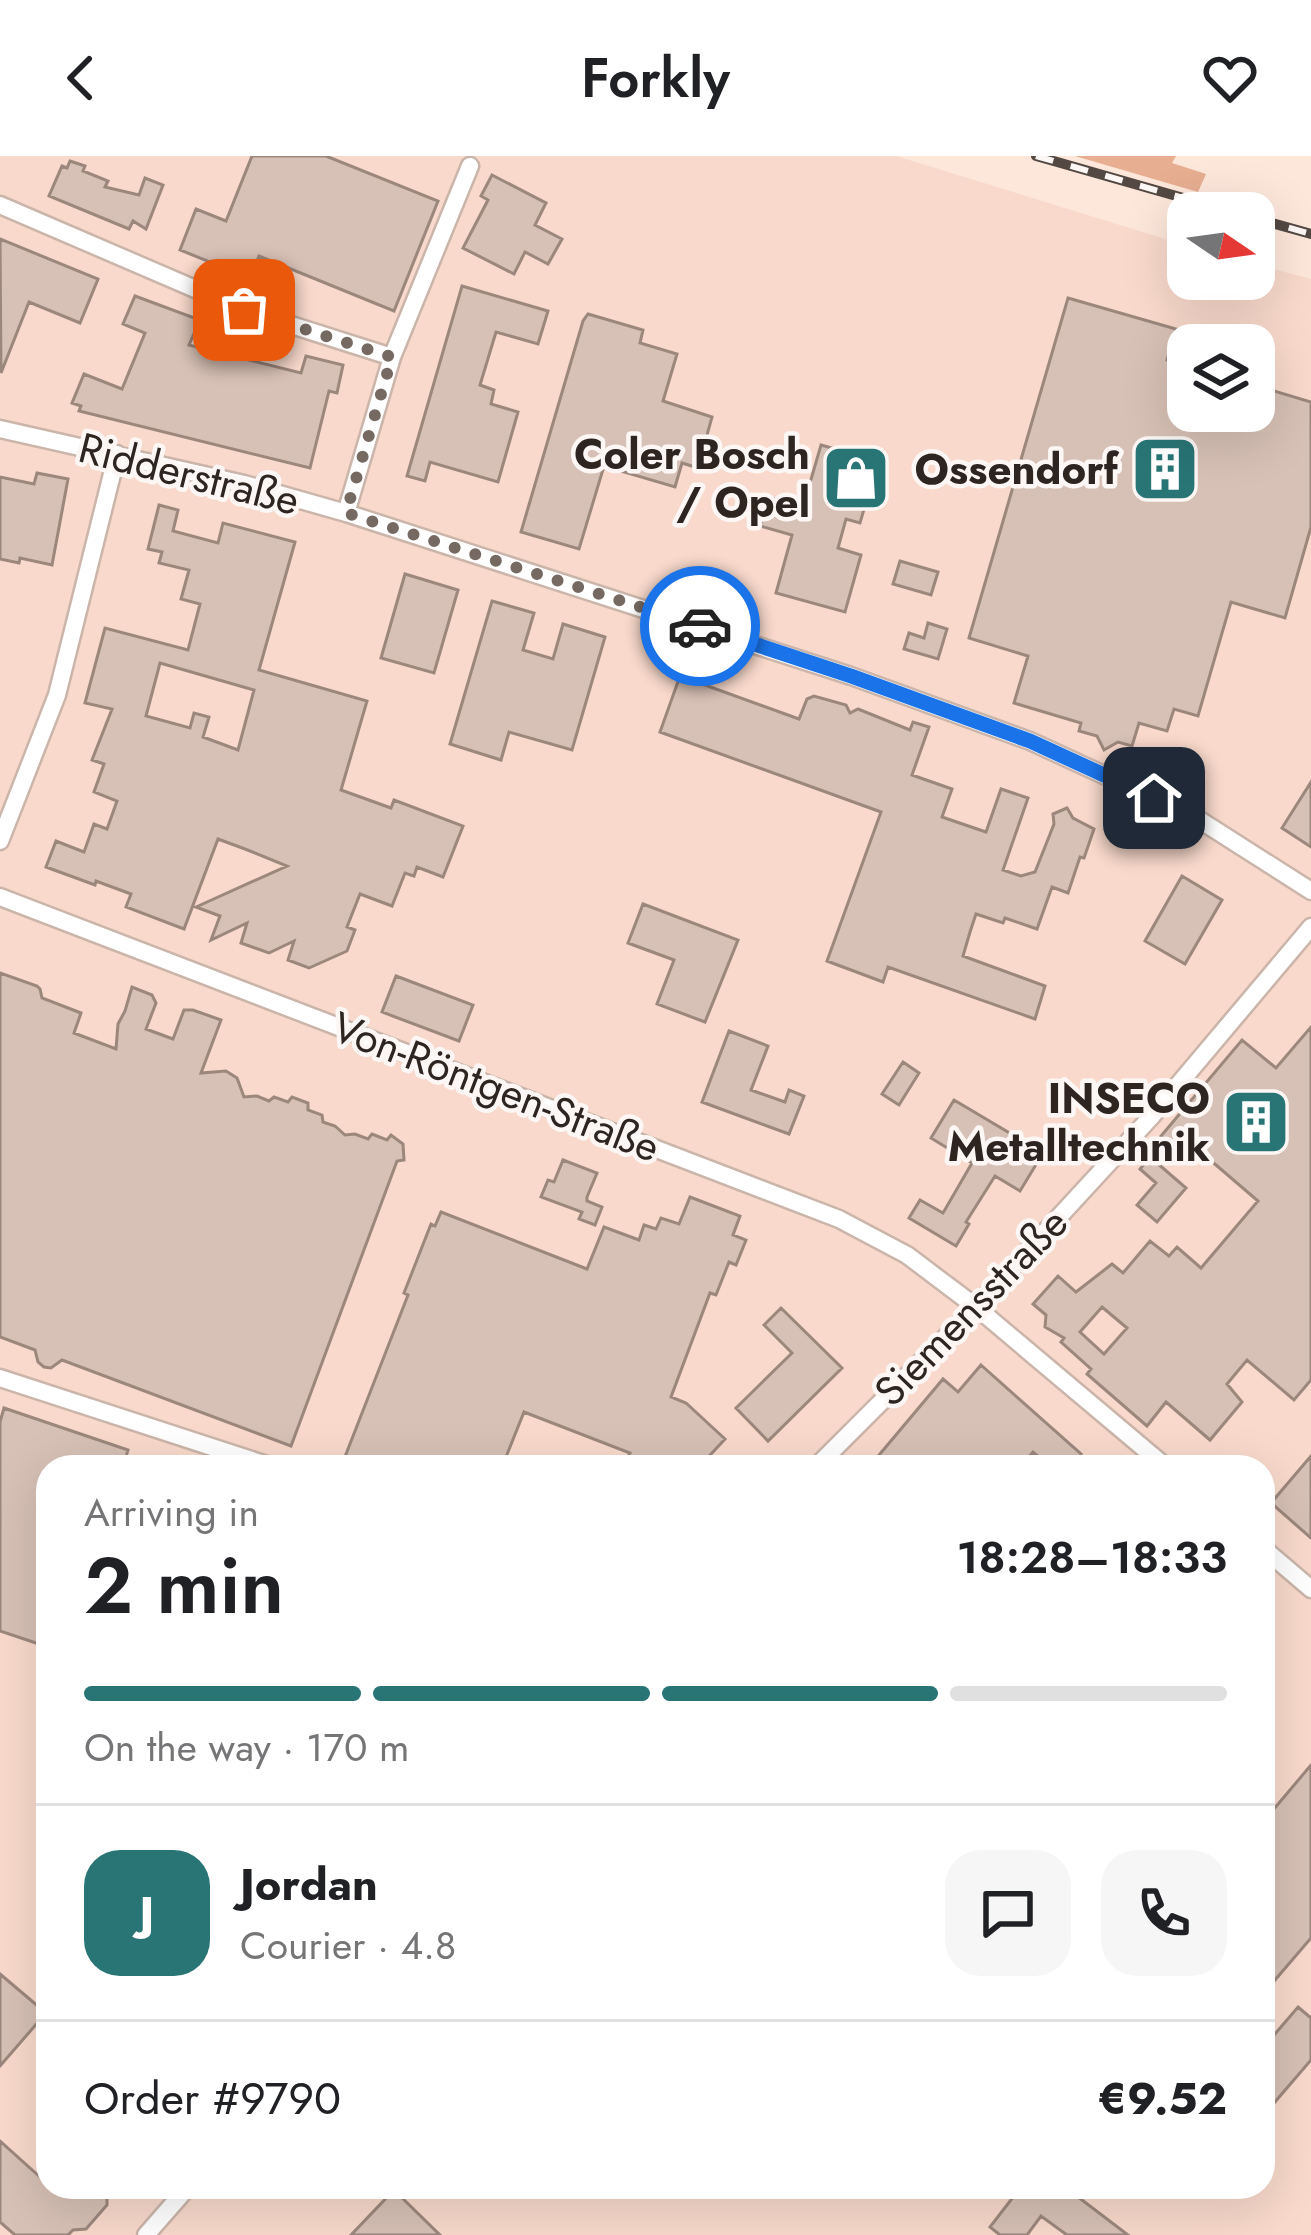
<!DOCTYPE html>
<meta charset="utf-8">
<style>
:root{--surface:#fff;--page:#f6f6f6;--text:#202124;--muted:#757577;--line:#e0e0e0;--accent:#297475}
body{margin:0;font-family:Jost,sans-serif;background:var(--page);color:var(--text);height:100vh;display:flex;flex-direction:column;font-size:45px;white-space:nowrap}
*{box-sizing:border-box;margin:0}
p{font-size:39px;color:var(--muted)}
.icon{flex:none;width:66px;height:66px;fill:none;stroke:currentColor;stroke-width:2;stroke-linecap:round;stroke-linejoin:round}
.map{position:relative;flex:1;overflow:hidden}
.details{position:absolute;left:36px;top:1299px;width:1239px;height:744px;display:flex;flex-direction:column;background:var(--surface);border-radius:36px;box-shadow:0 12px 48px #0002}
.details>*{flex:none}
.needle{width:78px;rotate:103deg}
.controls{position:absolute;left:1167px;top:36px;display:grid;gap:24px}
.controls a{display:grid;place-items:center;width:108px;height:108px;border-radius:24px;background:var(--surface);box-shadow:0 12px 48px #0002;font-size:60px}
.pin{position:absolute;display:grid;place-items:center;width:102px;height:102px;color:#fff;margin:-51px;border-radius:24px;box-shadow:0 6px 18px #0006}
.courier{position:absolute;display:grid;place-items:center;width:120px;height:120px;margin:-60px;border:9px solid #1a73e8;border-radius:50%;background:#fff;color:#222;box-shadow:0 3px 15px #0007}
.headline em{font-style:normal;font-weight:600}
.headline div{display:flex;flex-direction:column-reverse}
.headline{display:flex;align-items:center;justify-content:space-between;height:204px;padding:0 48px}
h1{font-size:78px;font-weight:600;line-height:90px}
.bar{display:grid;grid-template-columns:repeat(4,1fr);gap:18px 12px;align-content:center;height:144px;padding:0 48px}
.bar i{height:15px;border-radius:9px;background:var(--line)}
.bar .selected{background:var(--accent)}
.bar p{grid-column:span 4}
.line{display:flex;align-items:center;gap:30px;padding:0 48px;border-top:3px solid var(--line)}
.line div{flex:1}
.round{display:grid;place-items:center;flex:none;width:126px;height:126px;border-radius:36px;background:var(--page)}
header{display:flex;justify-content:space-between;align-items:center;height:156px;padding:0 48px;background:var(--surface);font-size:54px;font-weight:600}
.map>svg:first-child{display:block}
</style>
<header><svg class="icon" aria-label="back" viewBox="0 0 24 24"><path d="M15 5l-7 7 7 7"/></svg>Forkly<svg class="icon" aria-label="heart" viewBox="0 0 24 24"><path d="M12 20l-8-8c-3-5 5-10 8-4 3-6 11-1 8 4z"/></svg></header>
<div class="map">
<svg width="1311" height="2079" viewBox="0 0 1311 2079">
<rect width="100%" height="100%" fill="#fde6da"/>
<!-- built -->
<path fill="#f8d9cb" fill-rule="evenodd" d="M0 0H896L1188 90V123H1254V108L1311 123V2079H0ZM1188 189H1254V255H1188ZM48 1311H1263V2031H48Z"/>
<!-- green -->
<path fill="#e7ae91" d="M1075 0H1176L1172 7 1206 18 1198 36Z"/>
<!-- building -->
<path fill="#d7c0b5" stroke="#9c877d" stroke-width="3" fill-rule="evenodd" d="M252 0H326L438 45 394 155 259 100 250 122 180 94 196 53 226 65Z
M70 5 85 10 83 15 108 25 105 31 139 39 145 22 163 29 146 73 133 65 129 73 49 40 62 10 67 12Z
M492 19 546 47 535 69 562 83 548 108 525 96 514 118 463 92 488 44 481 40Z
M0 83 98 123 80 167 29 146 1 217Z
M462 130 548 155 538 188 496 176 480 229 494 234 491 248 518 256 498 326 430 306 425 325 407 320Z
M135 140 200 164 189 189 301 217 306 200 343 209 337 237 329 235 310 312 79 255 81 250 72 247 84 218 122 233 145 177 123 168Z
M1068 142 1176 173 1167 204 1188 210V255H1254V229L1311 246V371L1285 462 1231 446 1198 560 1174 553 1167 575 1139 567 1132 590 1118 586 1104 594 1097 580 1079 575 1081 567 1014 547 1028 500 969 482Z
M588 158 643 174 640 187 677 198 663 245 712 261 698 312 682 307 675 331 604 310 579 393 521 376 583 165Z
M821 289 878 305 860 367 846 363 838 392 861 399 845 456 776 437 792 379 760 370 769 341 803 351Z
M37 317 68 323 52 409 20 402 19 407 0 403V321L34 328Z
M159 349 178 354 173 375 218 387 223 367 295 386 259 514 367 545 341 634 391 652 394 644 463 670 443 721 417 711 414 720 405 717 392 750 360 738 347 771 355 774 347 795 309 812 288 804 294 785 269 797 241 787 247 767 211 784 220 760 196 751 287 710 245 693 218 683 184 773 126 751 131 738 96 725 95 729 46 711 56 685 84 696 94 668 107 673 117 645 94 636 104 608 92 604 112 553 85 547 105 472 188 494 200 448 181 443 189 414 159 407 162 396 148 393ZM160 507 254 534 238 594 203 581 209 561 194 557 190 572 146 560Z
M900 405 938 416 931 439 893 428Z
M405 418 458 434 434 517 381 502Z
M492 445 534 457 523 494 553 503 563 468 605 481 572 594 509 576 501 604 450 588Z
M928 467 947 473 938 503 904 493 909 477 924 482Z
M680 520 799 563 807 543 814 540 846 549 850 557 858 553 910 574 913 566 929 571 912 619 952 633 942 661 986 676 1001 633 1028 642 1003 714 1021 720 1035 716 1054 668 1053 658 1067 652 1073 662 1094 673 1084 702 1080 701 1068 737 1052 731 1037 773 1005 762 1003 767 976 758 970 776 963 800 1045 830 1035 863 888 811 883 826 827 805 881 656 660 576Z
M1311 626V691L1282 672Z
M1182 720 1222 744 1185 808 1145 785Z
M643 748 738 784 705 866 657 848 674 804 628 787Z
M0 817 37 830 40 833 42 842 81 857 74 877 116 893 118 868 125 855 132 831 152 839 156 847 146 873 173 883 184 854H193L221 864 201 917 226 915 237 922 244 941 257 940 269 945 274 941 288 946 292 941 308 947V954L322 959 323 966 335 970 345 979 355 978 368 983 372 978 387 984 391 979 403 988 404 1004 397 1005 291 1290 62 1204 51 1212 44 1211 38 1206 35 1194 0 1181Z
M396 820 473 849 459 885 382 856Z
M1311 871V1224L1294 1244 1247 1204 1227 1228 1242 1246 1210 1284 1166 1246 1147 1270 1087 1218 1091 1213 1061 1186 1064 1182 1045 1171 1046 1159 1033 1148 1058 1120 1076 1136 1112 1108 1123 1117 1150 1085 1169 1100 1177 1091 1201 1112 1258 1045 1181 979 1173 990 1161 980 1242 884 1276 912ZM1102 1151 1127 1172 1104 1198 1080 1176Z
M729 875 768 890 751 934 785 946 789 934 804 940 789 978 702 946Z
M903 906 919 917 899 949 882 938Z
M954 944 1043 997 1020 1035 995 1020 966 1066 969 1068 956 1090 909 1062 920 1044 943 1057 972 1007 931 982Z
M1150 1001 1186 1032 1157 1066 1137 1049 1156 1027 1140 1013Z
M563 1004 597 1017 587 1041V1045L602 1051 595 1069 579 1063 582 1056 541 1041 548 1024 554 1026Z
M690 1041 740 1060 733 1079 746 1084 736 1109 729 1106 716 1139 710 1137 671 1241 686 1247 725 1283 699 1311H622L630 1297 524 1256 502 1311H341L408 1139 404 1137 431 1068 435 1070 441 1056 587 1113 604 1071 639 1084 644 1069 656 1073 661 1062 679 1068Z
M781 1152 842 1212 768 1285 736 1252 792 1197 764 1169Z
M981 1209 1081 1298 1070 1311H1051L1033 1296 1020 1311H869L943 1223 958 1236Z
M4 1252 128 1294 123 1311H48V1461L39 1488 0 1475V1266Z
M1311 1300V1382L1271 1347Z
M1311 1609V1782L1263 1838V1666Z
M0 1818 46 1857 0 1910Z
M1298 1851 1311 1862V1904L1274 1947 1263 1937V1892Z
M0 1985 40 2021 48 2012V2031H94L107 2043V2049L86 2073 73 2074 68 2079H15L0 2066Z
M1003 2031H1065L1128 2079H1067L1041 2060 1027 2079H1000L990 2071 1014 2040Z
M394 2034 440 2079H351Z"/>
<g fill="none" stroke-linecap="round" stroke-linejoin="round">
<defs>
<path id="street" d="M0 49 244 154 392 201 346 357
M392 201 470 10
M0 273 244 328 346 357 851 520 1030 585 1195 661 1311 735
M0 685 57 539 117 298
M0 741 839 1063 907 1099 976 1151 1166 1311
M0 1222 273 1311
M816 1311 976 1151 1151 961 1311 771
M1263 1392 1311 1433
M146 2079 188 2031"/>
</defs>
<!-- street casing -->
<use href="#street" stroke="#cbb5aa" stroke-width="21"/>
<!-- street -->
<use href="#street" stroke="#fff" stroke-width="16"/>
<defs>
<path id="rail" d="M1036 0 1236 57
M1254 62 1311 78"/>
</defs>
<!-- rail casing -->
<use href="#rail" stroke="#544843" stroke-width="10"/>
<!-- rail -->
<use href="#rail" stroke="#fcf7f5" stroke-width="6" stroke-dasharray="18" stroke-linecap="butt"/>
</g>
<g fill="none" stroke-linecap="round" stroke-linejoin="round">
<!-- done -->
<path stroke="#766962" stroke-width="12" stroke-dasharray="0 21.6" d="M244 154 392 201 346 357 700 470"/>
<!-- route -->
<path stroke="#1a73e8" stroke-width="15" d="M700 470 851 520 1030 585 1154 642"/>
</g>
<!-- icons -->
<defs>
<symbol id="building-square" viewBox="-11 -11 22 22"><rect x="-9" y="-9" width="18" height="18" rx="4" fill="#297475" stroke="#fcf7f5"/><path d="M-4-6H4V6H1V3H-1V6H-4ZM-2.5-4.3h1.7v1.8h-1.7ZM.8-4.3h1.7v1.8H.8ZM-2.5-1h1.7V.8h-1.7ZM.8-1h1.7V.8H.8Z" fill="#fff"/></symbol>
<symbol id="shop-square" viewBox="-11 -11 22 22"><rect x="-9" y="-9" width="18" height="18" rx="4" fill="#297475" stroke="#fcf7f5"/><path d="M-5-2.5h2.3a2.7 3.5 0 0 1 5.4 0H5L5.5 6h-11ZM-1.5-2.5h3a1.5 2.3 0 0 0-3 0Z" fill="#fff"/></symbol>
</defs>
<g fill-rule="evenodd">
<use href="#building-square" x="1127" y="275" width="76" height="76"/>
<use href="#shop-square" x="818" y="284" width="76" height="76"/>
<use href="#building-square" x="1218" y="928" width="76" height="76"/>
</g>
<g text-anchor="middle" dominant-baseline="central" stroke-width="9" stroke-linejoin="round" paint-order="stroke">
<!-- poi labels -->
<g font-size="42" font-weight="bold" fill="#2e2521" stroke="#fcf7f5" text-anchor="end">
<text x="810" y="298">Coler Bosch<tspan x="810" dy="48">/ Opel</tspan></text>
<text x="1118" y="313">Ossendorf</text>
<text x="1210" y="942">INSECO<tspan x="1210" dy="48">Metalltechnik</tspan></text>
</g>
<!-- street labels -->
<g font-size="42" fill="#2e2521" stroke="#fcf7f5">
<text transform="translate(189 318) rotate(14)">Ridderstraße</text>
<text transform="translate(496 931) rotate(21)">Von-Röntgen-Straße</text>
<text transform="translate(971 1151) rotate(-46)">Siemensstraße</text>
</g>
</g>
</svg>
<div class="controls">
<a><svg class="needle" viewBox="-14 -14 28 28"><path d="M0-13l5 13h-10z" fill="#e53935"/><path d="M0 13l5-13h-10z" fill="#757577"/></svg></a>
<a><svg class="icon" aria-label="layers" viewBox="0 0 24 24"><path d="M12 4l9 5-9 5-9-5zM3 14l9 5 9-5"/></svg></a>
</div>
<div class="pin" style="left:244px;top:154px;background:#ea580c"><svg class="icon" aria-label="bag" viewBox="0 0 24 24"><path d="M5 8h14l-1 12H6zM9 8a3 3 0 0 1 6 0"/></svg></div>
<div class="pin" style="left:1154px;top:642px;background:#1f2937"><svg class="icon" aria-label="home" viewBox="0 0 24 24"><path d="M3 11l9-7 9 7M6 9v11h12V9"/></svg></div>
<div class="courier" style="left:700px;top:470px"><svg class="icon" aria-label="car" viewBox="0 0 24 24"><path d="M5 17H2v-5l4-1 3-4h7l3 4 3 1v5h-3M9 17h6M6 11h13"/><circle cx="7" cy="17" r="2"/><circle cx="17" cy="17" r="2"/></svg></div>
<section class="details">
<div class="headline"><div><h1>2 min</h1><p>Arriving in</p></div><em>18:28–18:33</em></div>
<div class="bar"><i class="selected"></i><i class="selected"></i><i class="selected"></i><i></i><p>On the way · 170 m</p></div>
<div class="line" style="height:216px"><b class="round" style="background:var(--accent);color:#fff">J</b><div><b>Jordan</b><p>Courier · 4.8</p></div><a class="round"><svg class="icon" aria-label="chat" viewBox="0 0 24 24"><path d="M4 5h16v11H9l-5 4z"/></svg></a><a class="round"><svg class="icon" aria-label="phone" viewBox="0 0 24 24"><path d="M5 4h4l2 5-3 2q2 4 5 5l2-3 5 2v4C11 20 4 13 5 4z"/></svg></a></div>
<div class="line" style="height:156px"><div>Order #9790</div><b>€9.52</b></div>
</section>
</div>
